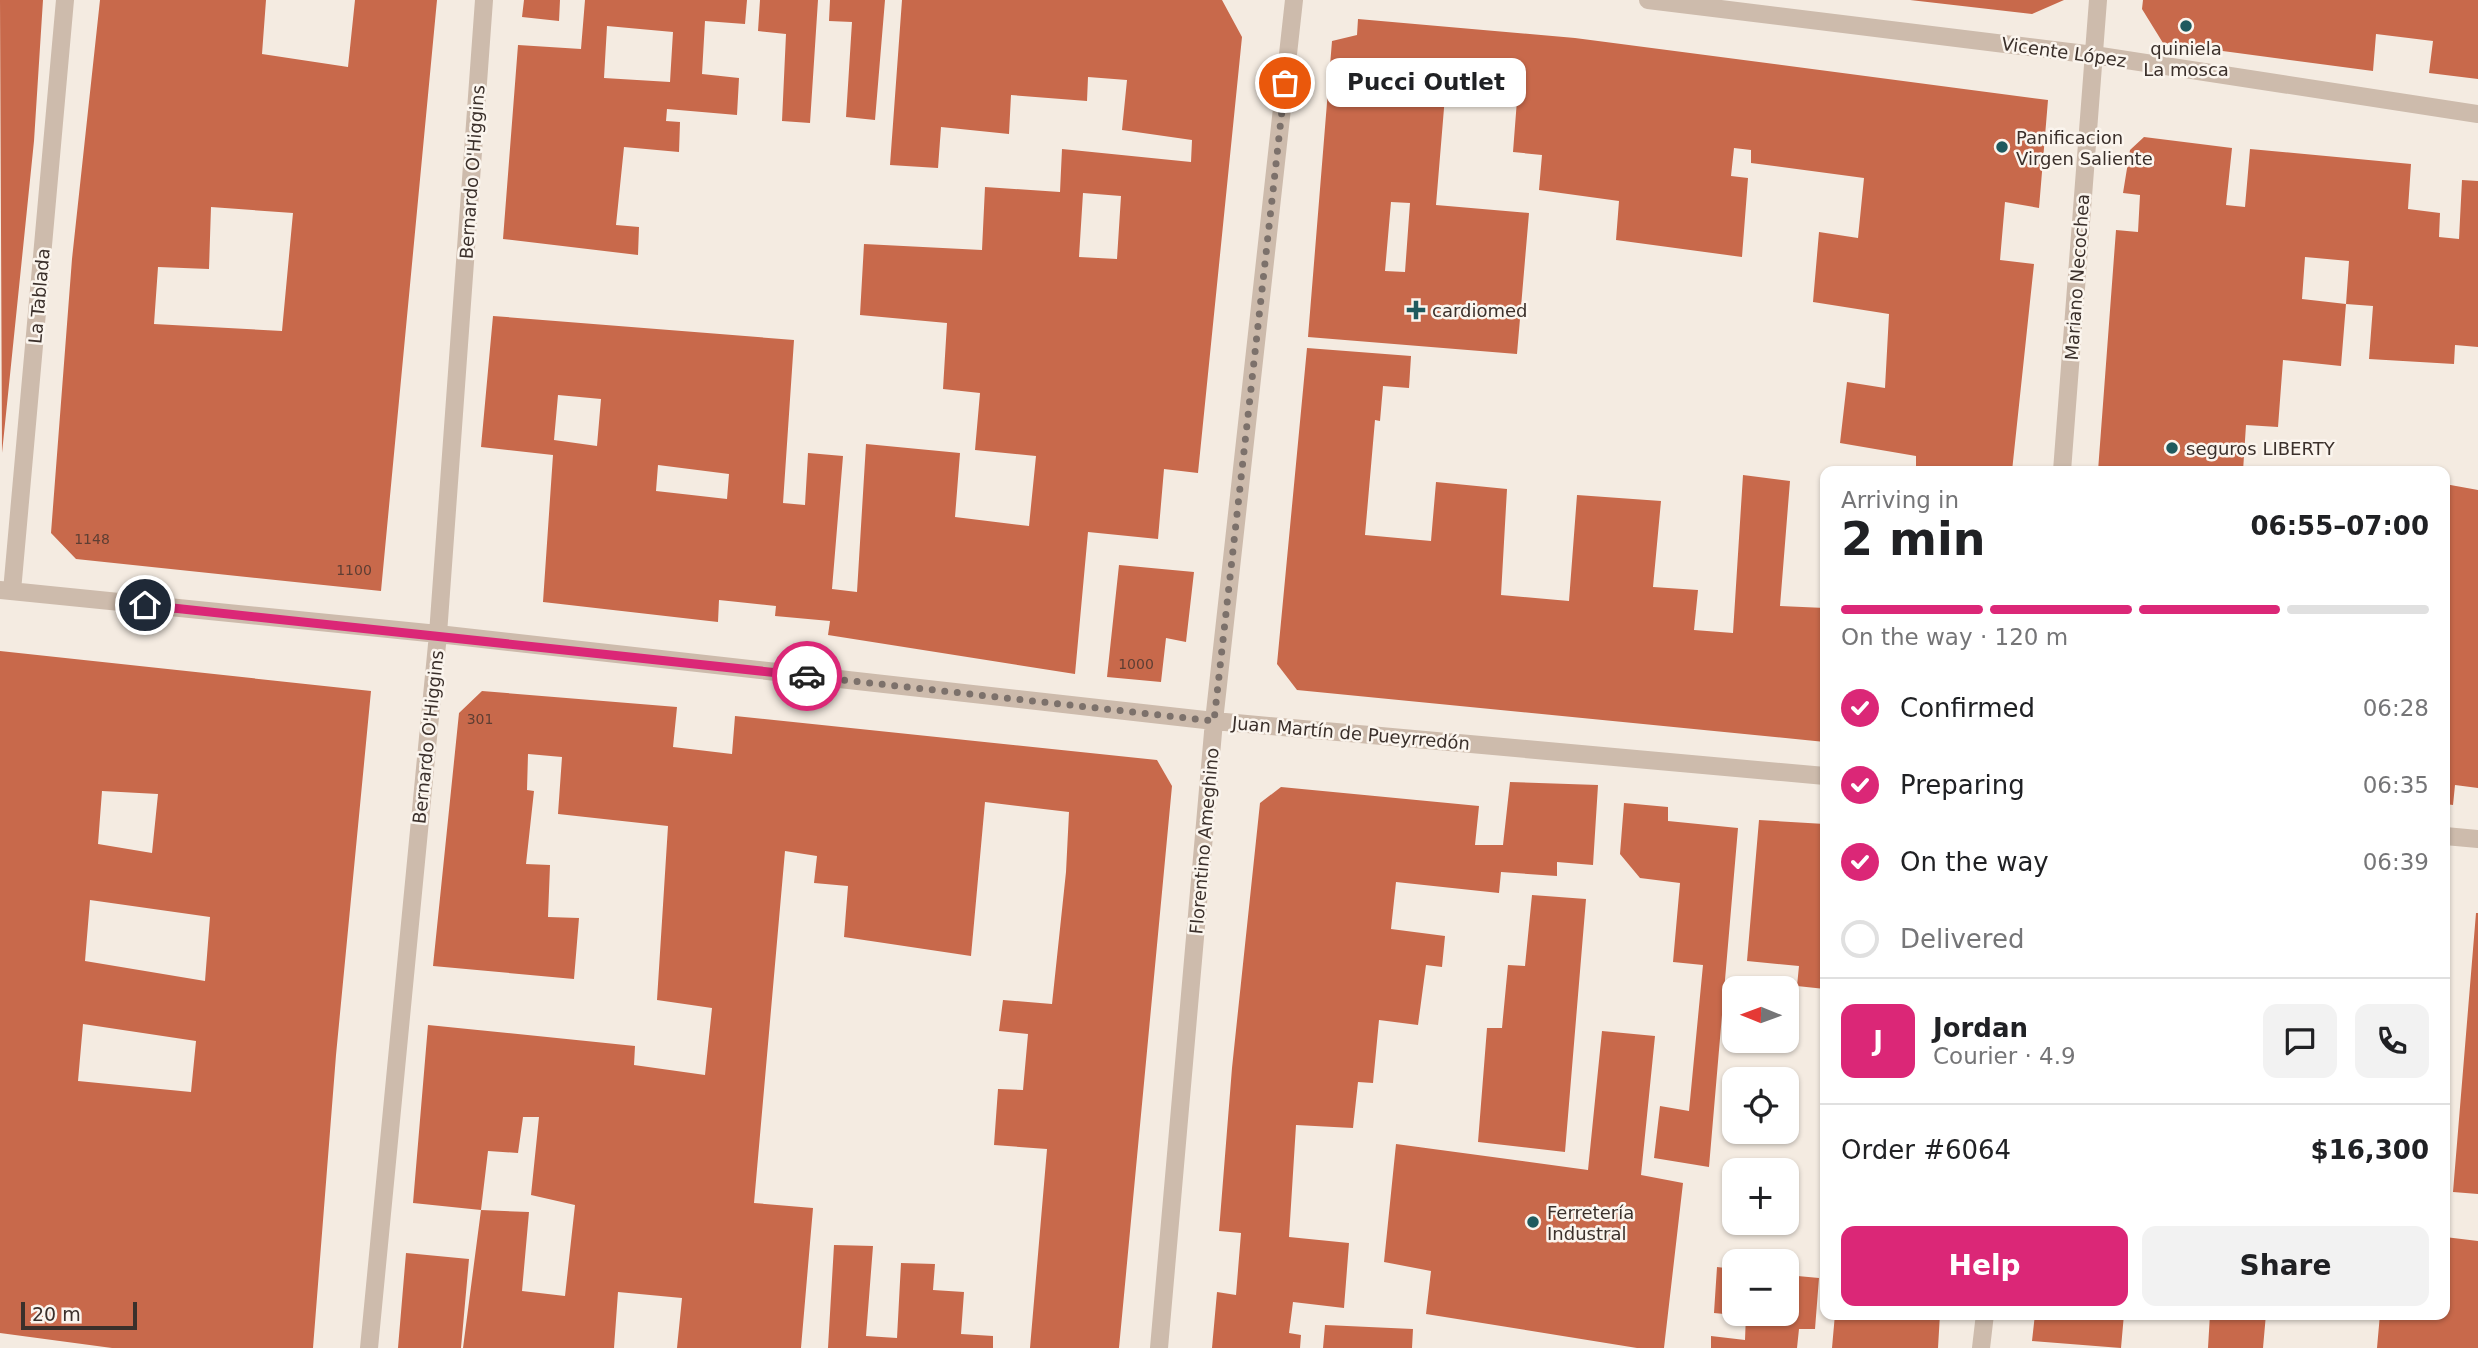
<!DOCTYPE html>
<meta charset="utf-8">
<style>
:root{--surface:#fff;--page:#f2f2f2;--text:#202124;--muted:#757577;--line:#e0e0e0;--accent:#db2777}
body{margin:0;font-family:"DejaVu Sans",sans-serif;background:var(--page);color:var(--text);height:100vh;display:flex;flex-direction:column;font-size:26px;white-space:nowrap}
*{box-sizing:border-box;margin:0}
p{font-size:23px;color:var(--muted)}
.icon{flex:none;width:38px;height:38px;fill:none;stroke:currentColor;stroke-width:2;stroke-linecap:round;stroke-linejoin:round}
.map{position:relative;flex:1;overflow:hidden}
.sheet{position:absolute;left:1820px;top:466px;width:630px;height:854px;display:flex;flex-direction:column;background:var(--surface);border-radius:14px;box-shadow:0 2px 5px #0004}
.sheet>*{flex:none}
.needle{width:46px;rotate:271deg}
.buttons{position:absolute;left:1722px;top:976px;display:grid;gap:14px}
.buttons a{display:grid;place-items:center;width:77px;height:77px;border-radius:14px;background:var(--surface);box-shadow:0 2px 5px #0004;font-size:35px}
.scale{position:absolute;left:21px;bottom:18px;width:116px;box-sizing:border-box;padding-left:7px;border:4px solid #3b302b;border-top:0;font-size:19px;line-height:24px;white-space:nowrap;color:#3b302b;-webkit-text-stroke:5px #fbf5ee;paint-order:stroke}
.pin{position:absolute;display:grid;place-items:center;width:60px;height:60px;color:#fff;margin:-30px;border:4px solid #fff;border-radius:50%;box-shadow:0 2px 7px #0007}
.courier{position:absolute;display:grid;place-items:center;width:70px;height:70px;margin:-35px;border:5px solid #db2777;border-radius:50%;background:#fff;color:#222;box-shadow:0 2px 9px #0007}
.bubble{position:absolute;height:49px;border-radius:14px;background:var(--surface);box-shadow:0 2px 5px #0004;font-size:23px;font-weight:700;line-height:49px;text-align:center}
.overview em{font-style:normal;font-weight:700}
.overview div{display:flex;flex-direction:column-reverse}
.overview{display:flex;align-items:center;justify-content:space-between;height:119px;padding:0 21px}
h1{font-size:46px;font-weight:700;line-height:52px}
.bar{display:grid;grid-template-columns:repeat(4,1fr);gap:10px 7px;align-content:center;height:84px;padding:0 21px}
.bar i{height:9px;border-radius:5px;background:var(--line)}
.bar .active{background:var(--accent)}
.bar p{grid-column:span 4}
.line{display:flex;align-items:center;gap:18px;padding:0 21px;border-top:2px solid var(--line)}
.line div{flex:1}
.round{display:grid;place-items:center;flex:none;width:74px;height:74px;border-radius:14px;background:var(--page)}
ol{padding:0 21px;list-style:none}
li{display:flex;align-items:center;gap:21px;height:77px}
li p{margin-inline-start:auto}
li .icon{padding:7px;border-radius:50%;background:var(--accent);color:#fff;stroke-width:4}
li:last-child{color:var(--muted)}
li i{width:38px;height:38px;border:4px solid var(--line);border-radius:50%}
.action{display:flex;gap:14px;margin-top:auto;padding:14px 21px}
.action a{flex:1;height:80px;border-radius:14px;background:var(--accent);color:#fff;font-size:28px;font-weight:700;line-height:80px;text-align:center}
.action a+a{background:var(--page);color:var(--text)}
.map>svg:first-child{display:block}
</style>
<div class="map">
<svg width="2478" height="1348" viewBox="0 0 2478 1348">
<rect width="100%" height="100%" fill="#f4ebe1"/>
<!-- building -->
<path fill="#c8694b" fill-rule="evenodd" d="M0 0H43L34 141 2 453Z
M100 0H266L262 54 348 67 355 0H437L381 591 76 559 51 533 72 259ZM211 207 293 213 282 331 154 324 158 267 209 269Z
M524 0H560L559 21 522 17Z
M585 0H747L745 24 705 21 702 74 739 78 737 115 667 109 666 121 680 122 679 152 624 147 616 225 639 227 638 255 503 239 518 45 581 49ZM607 26 673 32 670 82 604 78Z
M760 0H818L810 123 782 121 786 34 758 31Z
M830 0H885L875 120 846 117 852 22 829 21Z
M902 0H1222L1242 37 1198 473 1164 469 1158 539 1088 532 1075 674 828 635 830 621 775 616 776 606 719 600 718 622 543 602 553 455 481 447 493 316 794 340 783 503 805 505 808 453 843 456 832 589 857 592 866 444 960 453 955 517 1029 526 1036 456 975 450 980 393 943 389 947 323 860 315 864 244 982 250 985 187 1060 192 1062 149 1191 162 1192 140 1122 130 1127 80 1088 77 1087 101 1011 95 1009 134 941 127 938 168 890 165ZM1083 193 1121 196 1117 259 1079 257ZM558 395 601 399 597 446 554 440ZM658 465 729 474 727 499 656 491Z
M1910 0H2064L2032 14Z
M2143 0H2478V79L2429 73 2433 41 2376 34 2373 71 2163 43 2142 9Z
M1358 19 1575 38 2048 100 2039 208 2005 202 2000 260 2034 264 2012 471H1916V456L1840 443 1847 382 1885 388 1889 314 1813 302 1819 232 1858 238 1864 178 1751 163V150L1734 148 1731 176 1748 178 1742 257 1616 240 1619 201 1539 190 1542 155 1513 152 1518 87 1507 86V79H1496V95L1452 92 1453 82 1412 78V91L1445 96 1436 205 1529 213 1517 354 1308 337 1332 41 1357 35ZM1391 202 1410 203 1405 272 1385 271Z
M2144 137 2232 148 2226 205 2245 207 2250 149 2411 164 2408 209 2440 213 2439 237 2459 239 2462 180 2478 181V347L2455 345 2454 364 2369 359 2373 306 2346 304 2349 261 2305 257 2302 299 2346 304 2341 366 2283 360 2278 427 2246 425 2243 471H2098L2116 230 2138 232 2140 195 2123 193 2130 150Z
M1307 348 1411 356 1409 388 1383 386 1380 421 1375 420 1365 535 1431 541 1436 482 1507 489 1501 595 1569 601 1577 495 1661 501 1653 587 1698 590 1694 630 1733 633 1743 475 1790 481 1780 606 1825 608V742L1297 690 1277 664Z
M2445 484 2478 490V788L2455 785 2453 805 2445 804Z
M1119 565 1194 572 1186 642 1166 638 1161 682 1107 677Z
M0 651 371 691 336 1055 313 1348H112L0 1333ZM102 791 158 794 152 853 98 844ZM90 900 210 917 205 981 85 961ZM83 1024 196 1041 191 1092 78 1081Z
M482 691 677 707 673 747 732 754 735 716 1157 760 1172 786 1119 1348H1030L1047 1149 994 1145 998 1089 1023 1090 1028 1034 999 1031 1003 1000 1052 1004 1066 872 1069 812 985 802 971 956 844 937 848 886 814 883 817 856 785 851 754 1203 813 1208 801 1348H677L682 1298 618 1292 614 1348H463L481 1210 529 1212 522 1291 565 1296 575 1205 531 1195 539 1117H523L518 1153 488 1151 481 1210 413 1203 428 1025 635 1046 634 1065 705 1075 712 1008 657 1000 668 826 558 814 562 757 528 754 527 790 534 791 526 864 550 865 548 917 579 918 574 979 433 966 459 713Z
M1510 782 1598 785 1593 865 1557 862V876L1501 872 1499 893 1396 882 1391 929 1445 936 1442 967 1426 965 1418 1025 1379 1020 1373 1083 1358 1082 1353 1128 1296 1125 1289 1237 1349 1243 1344 1308 1293 1302 1289 1333 1301 1335 1300 1348H1212L1217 1292 1236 1295 1241 1233 1219 1231 1232 1068 1260 803 1281 787 1479 806 1475 845H1503Z
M1624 803 1668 807V821L1738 828 1709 1167 1654 1158 1660 1106 1689 1111 1703 965 1673 962 1680 883 1640 878 1620 854Z
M1759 820 1825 824V989L1797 986 1799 966 1747 961Z
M1532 895 1586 899 1565 1152 1478 1142 1487 1028H1502L1508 965 1525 966Z
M2476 913H2478V1194L2453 1192Z
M1602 1031 1655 1036 1641 1175 1683 1183 1664 1348H1637L1426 1314 1431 1271 1384 1262 1396 1144 1588 1170Z
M2445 1237 2478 1241V1348H2377L2380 1314H2445Z
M834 1245 873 1246 866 1336 897 1338 901 1263 935 1264 933 1290 964 1292 961 1334 993 1336V1348H828Z
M406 1253 469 1259 461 1348H398Z
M1717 1267 1734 1269V1315L1714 1313Z
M1787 1275 1819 1278 1815 1329H1799L1797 1348H1711V1336L1745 1340 1746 1314H1787Z
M1835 1314H1940L1938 1348H1832Z
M2035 1314H2124L2121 1348 2032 1341Z
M2210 1314H2266L2263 1348H2208Z
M1325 1325 1413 1329 1412 1348H1323Z"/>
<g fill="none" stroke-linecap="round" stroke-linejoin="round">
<!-- street -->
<path stroke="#cdbbac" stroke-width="18" d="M1648 0 2094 55 2478 114
M2062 471 2098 0
M0 590 438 634 1214 721 1825 776
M12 591 65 0
M2445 836 2478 839
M369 1348 438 634 484 0
M1159 1348 1214 721 1294 0
M1981 1348 1985 1314"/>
</g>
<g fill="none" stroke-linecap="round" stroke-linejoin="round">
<!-- done -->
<path stroke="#7c716b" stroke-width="7" stroke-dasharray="0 12.6" d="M807 676 1214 721 1285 83"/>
<!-- route -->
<path stroke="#db2777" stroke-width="9" d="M145 605 807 676"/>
</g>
<!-- markers -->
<g fill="#1f5a5e" stroke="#fbf5ee" stroke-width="2.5">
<circle cx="2186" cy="26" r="7"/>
<circle cx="2002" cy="147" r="7"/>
<path d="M1412.5 299.5h7v7h7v7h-7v7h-7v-7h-7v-7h7z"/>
<circle cx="2172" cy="448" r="7"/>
<circle cx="1533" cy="1222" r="7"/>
</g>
<g text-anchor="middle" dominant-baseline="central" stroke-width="5" stroke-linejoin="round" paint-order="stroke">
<!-- number labels -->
<g font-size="14" fill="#5e3e33">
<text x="92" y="539">1148</text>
<text x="354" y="570">1100</text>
<text x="1136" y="664">1000</text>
<text x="480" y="719">301</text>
</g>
<!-- poi labels -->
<g font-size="18" fill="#3b302b" stroke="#fbf5ee" text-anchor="start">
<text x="2186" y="48" text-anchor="middle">quiniela<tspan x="2186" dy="21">La mosca</tspan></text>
<text x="2016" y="137">Panificacion<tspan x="2016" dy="21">Virgen Saliente</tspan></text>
<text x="1432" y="310">cardiomed</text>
<text x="2186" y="448">seguros LIBERTY</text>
<text x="1547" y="1212">Ferretería<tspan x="1547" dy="21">Industral</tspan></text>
</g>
<!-- street labels -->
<g font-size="18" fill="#3b302b" stroke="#fbf5ee">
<text transform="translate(2064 52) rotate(8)">Vicente López</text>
<text transform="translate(472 172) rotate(-86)">Bernardo O'Higgins</text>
<text transform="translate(2077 277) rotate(-86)">Mariano Necochea</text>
<text transform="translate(39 296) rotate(-85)">La Tablada</text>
<text transform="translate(1351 733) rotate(5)">Juan Martín de Pueyrredón</text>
<text transform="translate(428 737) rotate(-84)">Bernardo O'Higgins</text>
<text transform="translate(1204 841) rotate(-85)">Florentino Ameghino</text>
</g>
</g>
</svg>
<div class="buttons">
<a><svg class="needle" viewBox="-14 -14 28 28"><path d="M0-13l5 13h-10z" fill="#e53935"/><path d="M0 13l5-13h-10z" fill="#757577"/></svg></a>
<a><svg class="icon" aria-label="locate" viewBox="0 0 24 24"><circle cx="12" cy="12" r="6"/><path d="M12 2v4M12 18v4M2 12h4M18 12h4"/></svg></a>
<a>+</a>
<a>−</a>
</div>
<div class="scale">20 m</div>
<div class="pin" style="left:1285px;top:83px;background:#ea580c"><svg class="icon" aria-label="bag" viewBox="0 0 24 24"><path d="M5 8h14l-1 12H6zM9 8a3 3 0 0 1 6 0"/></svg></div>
<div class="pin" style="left:145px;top:605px;background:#1f2937"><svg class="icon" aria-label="home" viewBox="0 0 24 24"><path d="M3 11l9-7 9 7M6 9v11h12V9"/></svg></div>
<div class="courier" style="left:807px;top:676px"><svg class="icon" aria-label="car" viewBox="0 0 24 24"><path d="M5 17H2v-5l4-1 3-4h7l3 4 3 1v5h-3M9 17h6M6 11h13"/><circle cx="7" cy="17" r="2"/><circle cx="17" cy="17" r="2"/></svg></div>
<div class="bubble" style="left:1326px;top:58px;width:200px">Pucci Outlet</div>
<section class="sheet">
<div class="overview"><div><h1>2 min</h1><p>Arriving in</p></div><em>06:55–07:00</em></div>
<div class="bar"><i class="active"></i><i class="active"></i><i class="active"></i><i></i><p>On the way · 120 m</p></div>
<ol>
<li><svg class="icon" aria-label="check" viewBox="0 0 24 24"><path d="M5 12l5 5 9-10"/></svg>Confirmed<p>06:28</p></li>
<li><svg class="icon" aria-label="check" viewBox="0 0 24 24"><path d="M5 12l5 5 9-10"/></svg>Preparing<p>06:35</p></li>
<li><svg class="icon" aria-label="check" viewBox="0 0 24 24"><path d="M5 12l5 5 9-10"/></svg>On the way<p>06:39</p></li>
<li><i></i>Delivered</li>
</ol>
<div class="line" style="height:126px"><b class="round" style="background:var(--accent);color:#fff">J</b><div><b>Jordan</b><p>Courier · 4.9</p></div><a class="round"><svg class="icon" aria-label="chat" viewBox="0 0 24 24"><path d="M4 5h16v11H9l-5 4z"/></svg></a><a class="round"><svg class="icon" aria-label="phone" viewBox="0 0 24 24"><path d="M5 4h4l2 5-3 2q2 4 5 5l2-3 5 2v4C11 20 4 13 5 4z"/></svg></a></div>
<div class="line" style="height:91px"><div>Order #6064</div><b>$16,300</b></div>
<div class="action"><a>Help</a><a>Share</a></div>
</section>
</div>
